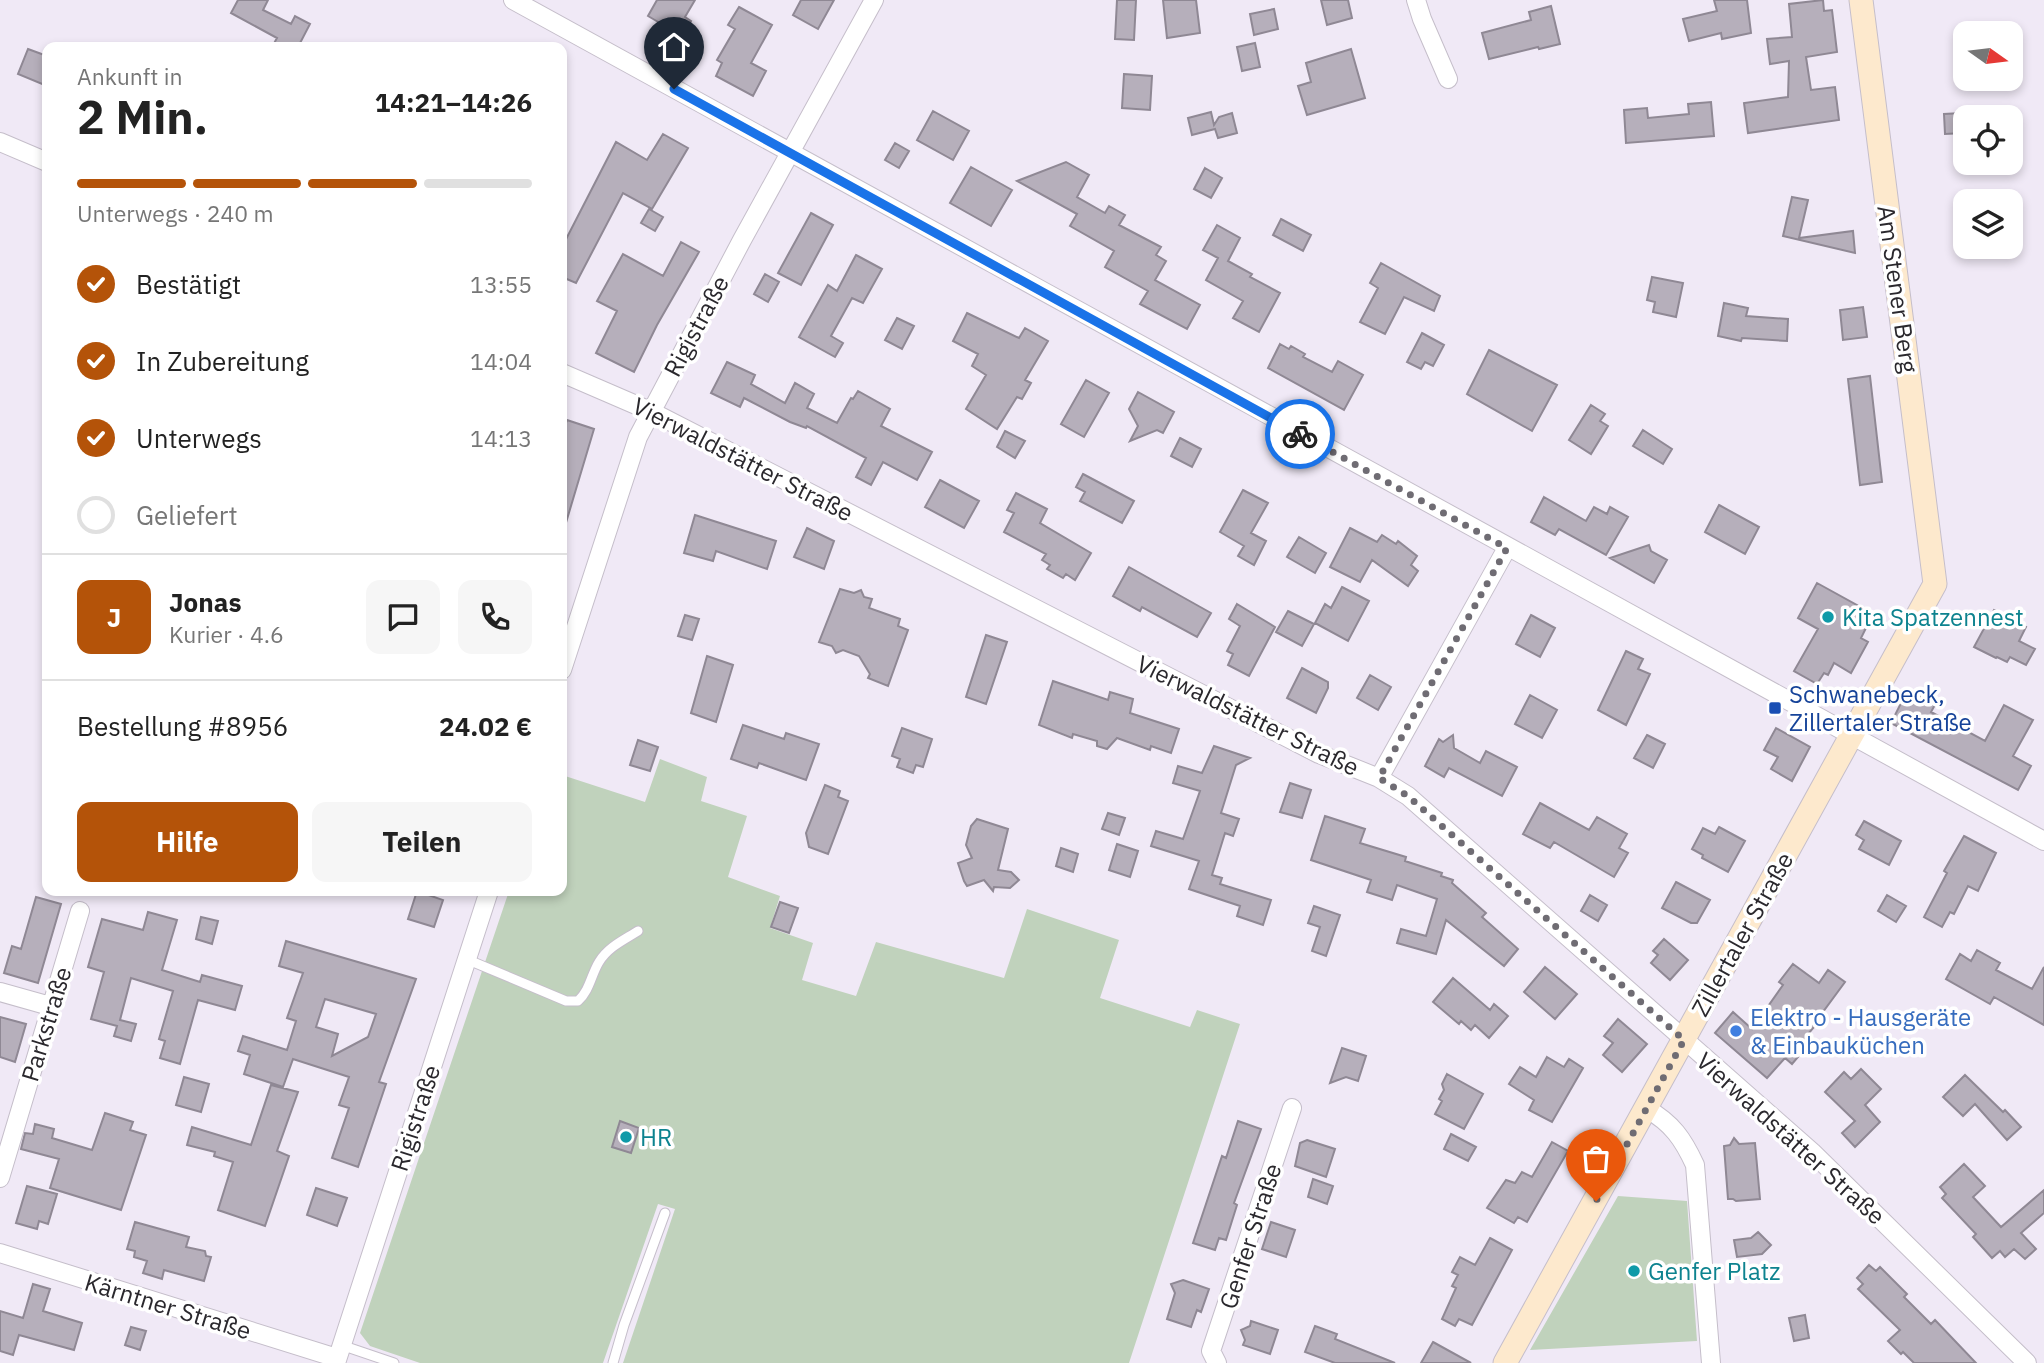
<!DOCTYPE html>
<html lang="de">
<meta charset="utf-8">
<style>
:root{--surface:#fff;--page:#f6f6f6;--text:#222;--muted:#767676;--line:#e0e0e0;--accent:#b45309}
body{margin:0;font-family:"IBM Plex Sans",sans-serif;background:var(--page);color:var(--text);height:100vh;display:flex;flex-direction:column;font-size:26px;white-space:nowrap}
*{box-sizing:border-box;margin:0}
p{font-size:23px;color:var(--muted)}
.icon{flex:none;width:38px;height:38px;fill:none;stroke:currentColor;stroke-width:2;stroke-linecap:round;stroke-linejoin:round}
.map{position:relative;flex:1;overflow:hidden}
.panel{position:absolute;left:42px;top:42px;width:525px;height:854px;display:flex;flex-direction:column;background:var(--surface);border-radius:14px;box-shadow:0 4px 10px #0003}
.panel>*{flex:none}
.needle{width:46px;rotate:104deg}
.fabs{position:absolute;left:1953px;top:21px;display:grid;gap:14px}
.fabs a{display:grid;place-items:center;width:70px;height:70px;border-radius:14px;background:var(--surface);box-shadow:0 4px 10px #0003;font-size:35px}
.pin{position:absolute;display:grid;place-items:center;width:60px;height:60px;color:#fff;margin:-72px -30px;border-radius:50% 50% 50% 0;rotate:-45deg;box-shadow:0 0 7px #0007}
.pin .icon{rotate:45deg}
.courier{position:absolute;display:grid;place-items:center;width:70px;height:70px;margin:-35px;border:5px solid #1a73e8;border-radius:50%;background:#fff;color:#222;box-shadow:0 2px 9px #0007}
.overview em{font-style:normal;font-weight:700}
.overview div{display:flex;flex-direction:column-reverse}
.overview{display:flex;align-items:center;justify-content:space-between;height:119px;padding:0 35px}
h1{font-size:46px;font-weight:700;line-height:52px}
.bar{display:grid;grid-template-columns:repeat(4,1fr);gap:10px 7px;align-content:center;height:84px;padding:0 35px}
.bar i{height:9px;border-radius:5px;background:var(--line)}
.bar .active{background:var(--accent)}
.bar p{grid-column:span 4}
.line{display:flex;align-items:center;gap:18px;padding:0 35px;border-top:2px solid var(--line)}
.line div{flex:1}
.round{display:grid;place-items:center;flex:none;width:74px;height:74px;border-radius:14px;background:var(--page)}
ol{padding:0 35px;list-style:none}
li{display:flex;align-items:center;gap:21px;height:77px}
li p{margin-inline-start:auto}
li .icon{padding:7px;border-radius:50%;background:var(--accent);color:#fff;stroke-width:4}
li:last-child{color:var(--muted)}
li i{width:38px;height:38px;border:4px solid var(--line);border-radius:50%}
.primary-button{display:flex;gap:14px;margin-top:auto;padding:14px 35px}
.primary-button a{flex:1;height:80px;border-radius:14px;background:var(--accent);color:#fff;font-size:28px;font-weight:700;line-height:80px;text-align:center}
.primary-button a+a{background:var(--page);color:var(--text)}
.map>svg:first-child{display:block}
</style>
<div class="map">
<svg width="2044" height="1363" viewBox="0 0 2044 1363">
<rect width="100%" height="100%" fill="#f0e9f6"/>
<!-- green -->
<path fill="#c0d2bc" d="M660 759 707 777 701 801 747 816 728 877 780 896 770 928 813 943 802 980 856 996 876 942 1004 978 1027 909 1119 940 1100 998 1190 1027 1197 1010 1240 1024 1129 1363H623L675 1209 658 1204 603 1363H420L370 1346 360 1333 509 891H562V775L645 802Z
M1618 1196 1687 1201 1697 1341 1530 1350Z"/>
<!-- building -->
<path fill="#b6afbb" stroke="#8f8894" stroke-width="2" fill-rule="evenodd" d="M238 0H268L263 10 291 24 295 16 310 24 298 47H272L277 38 231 13Z
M657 0H695L685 17 691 21 682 36 648 16Z
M801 0H834L818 29 793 15Z
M1117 0H1136L1134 40 1115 39Z
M1163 0H1196L1200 33 1167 38Z
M1321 0H1348L1352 18 1327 25Z
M1714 0H1747L1751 33 1722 39 1721 33 1689 41 1683 19 1717 11Z
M1823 0 1824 11 1832 10 1837 52 1806 57 1811 90 1835 87 1839 120 1748 133 1744 103 1788 97 1789 61 1770 64 1767 39 1792 37 1789 4Z
M1551 6 1560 44 1539 49 1538 47 1489 59 1482 33 1531 20 1529 12Z
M739 7 772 25 751 63 766 71 753 96 716 76 722 63 717 60 735 29 728 25Z
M1274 9 1278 29 1254 35 1250 14Z
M1255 43 1260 67 1242 71 1237 47Z
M28 49 47 56V86L18 74Z
M1351 49 1365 98 1307 115 1298 86 1311 82 1306 63Z
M1124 74 1152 76 1150 110 1122 108Z
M1711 102 1714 136 1626 143 1624 110 1647 108 1648 118 1689 114 1688 104Z
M933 111 969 131 953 160 917 140Z
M1211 112 1214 125 1219 117 1232 113 1237 133 1218 138 1215 129 1192 135 1188 118Z
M1962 113 1964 133 1945 134 1944 114Z
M663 134 688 148 652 209 623 193 576 283 562 277V247L616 142 647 160Z
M895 143 909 151 899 168 885 160Z
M1066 162 1089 175 1077 197 1105 213 1109 206 1125 215 1119 225 1161 247 1156 255 1166 261 1155 280 1200 305 1187 329 1140 304 1148 291 1105 267 1114 251 1070 226 1077 214 1017 181Z
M971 167 1012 190 991 226 950 203Z
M1205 168 1222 178 1211 198 1194 189Z
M1792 197 1808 200 1799 238 1853 231 1855 253 1783 236Z
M649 209 663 217 655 231 641 223Z
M811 213 833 225 801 285 778 273Z
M1281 219 1311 235 1303 251 1273 235Z
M1217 225 1240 238 1228 261 1252 274 1250 277 1280 293 1259 332 1233 318 1243 301 1206 280 1218 258 1203 250Z
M681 242 699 252 657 325 634 372 596 353 617 311 597 301 623 254 663 276Z
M856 255 882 269 863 303 852 298 831 336 843 343 835 357 799 337 828 285 837 291Z
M1381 263 1440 296 1434 311 1404 297 1385 334 1360 322 1378 288 1370 283Z
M765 274 779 282 768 302 754 294Z
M1652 277 1683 283 1676 317 1653 312 1655 302 1647 300Z
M1724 303 1748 308 1746 316 1788 319 1787 341 1742 338 1741 341 1718 336Z
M1863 307 1867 337 1843 340 1840 310Z
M967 313 1019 338 1025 328 1048 341 1025 380 1031 383 1022 399 1017 397 997 429 966 409 986 375 972 366 978 354 953 341Z
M897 318 914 326 902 349 885 340Z
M1422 333 1444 345 1433 366 1425 362 1421 369 1407 362Z
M1280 344 1289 349 1291 346 1305 354 1303 357 1332 372 1338 361 1363 375 1344 410 1268 368Z
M1489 350 1557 385 1532 431 1467 394Z
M727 362 755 375 751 384 785 403 795 383 814 394 807 408 837 423 851 398 853 399 858 391 890 409 881 426 932 452 917 480 883 462 871 485 856 477 866 458 807 426 806 428 790 422 744 398 740 407 711 393Z
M1870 376 1882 482 1860 485 1848 379Z
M1086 380 1109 393 1084 437 1061 424Z
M1138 392 1174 412 1163 433 1157 430 1130 441 1138 426 1129 409Z
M1591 405 1605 414 1600 421 1608 426 1591 454 1569 440Z
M567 420 594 429 565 526 562 525V435Z
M1643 430 1672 449 1663 464 1633 446Z
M1005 431 1025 441 1015 458 997 447Z
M1180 438 1201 449 1192 467 1171 456Z
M1083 474 1134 501 1122 523 1080 501 1085 492 1076 487Z
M940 480 979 501 964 528 925 507Z
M1243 490 1268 503 1251 533 1266 541 1254 565 1238 556 1244 546 1220 532Z
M1016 493 1047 509 1040 523 1091 553 1075 580 1066 574 1063 578 1047 569 1050 565 1042 560 1046 554 1004 532 1014 513 1007 510Z
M1544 497 1586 521 1594 507 1607 514 1610 507 1628 517 1606 555 1559 529 1555 535 1531 522Z
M1719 505 1759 527 1745 554 1705 532Z
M695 515 776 541 767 569 716 551 713 561 684 553Z
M807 528 834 541 824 569 794 557Z
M1350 528 1377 542 1382 535 1396 544 1398 541 1417 556 1411 565 1418 571 1408 586 1372 560 1360 582 1330 567Z
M1299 537 1326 553 1315 573 1287 557Z
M1649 545 1651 551 1667 560 1654 583 1610 558Z
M1129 567 1211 613 1197 637 1142 607 1140 611 1113 596Z
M1817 583 1873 614 1861 638 1868 642 1851 673 1834 663 1828 675 1824 673 1817 684 1794 671 1818 629 1798 618Z
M1342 587 1369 601 1348 641 1315 623 1325 604 1331 608Z
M840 589 854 593 861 590 864 597 872 599 869 608 900 619 898 626 908 630 888 686 868 678 870 674 859 656 843 650 836 653 832 646 819 642Z
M1237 604 1275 627 1249 676 1228 665 1233 654 1227 651 1240 626 1229 619Z
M1994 610 2026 627 2019 641 2035 649 2026 665 2010 657 2007 662 1997 657 1996 658 1974 647Z
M1288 611 1314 624 1302 646 1276 632Z
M685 615 699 619 692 640 678 636Z
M1531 615 1555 628 1540 657 1516 644Z
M986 635 1007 642 986 704 966 697Z
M1626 651 1643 659 1638 669 1650 674 1626 725 1598 710Z
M707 656 733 665 716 722 691 713Z
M1302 668 1328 682V688L1316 713 1287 698Z
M1370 675 1391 687 1378 710 1357 698Z
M1053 681 1108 700 1110 692 1133 699 1130 713 1179 729 1171 753 1151 746 1150 750 1117 738 1107 749 1097 746V741L1073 734 1072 738 1039 725Z
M1908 689 1936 703 1931 712 1985 741 2004 705 2033 720 2013 756 2031 766 2018 790 1891 723Z
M1530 695 1557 710 1542 738 1515 724Z
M743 725 784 739 786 733 819 744 806 780 759 763 757 768 731 759Z
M902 728 932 739 923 767 916 765 913 773 897 767 900 759 892 756Z
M1776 728 1810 747 1792 781 1771 769 1778 757 1764 750Z
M1453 735 1454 748 1480 763 1486 751 1517 767 1502 796 1449 768 1444 777 1425 766 1439 739 1443 742Z
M1647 735 1665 744 1653 768 1634 758Z
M638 740 658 747 650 771 630 765Z
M1214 746 1250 758 1236 765 1221 813 1239 819 1233 836 1225 833 1212 875 1222 878 1220 884 1271 900 1263 925 1237 916 1240 906 1189 889 1199 861 1151 846 1156 831 1183 839 1200 791 1173 783 1178 766 1202 773Z
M1290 783 1311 790 1302 818 1280 812Z
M825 785 840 791 838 797 848 801 828 854 809 847 806 833Z
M1540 803 1589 830 1597 817 1627 834 1619 848 1628 853 1614 877 1554 842 1550 848 1523 834Z
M1108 813 1125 818 1119 835 1102 829Z
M1325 816 1365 829 1360 843 1406 857 1405 861 1442 873 1441 876 1453 880 1452 883 1486 913 1482 917 1518 949 1504 966 1446 920 1436 954 1397 943 1401 929 1426 936 1437 899 1397 885 1392 900 1367 892 1371 880 1311 860Z
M977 819 1008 829 998 870 1011 872 1019 880 1010 888 994 887 993 891 984 880 967 886 964 881 958 863 972 858 966 845 971 826Z
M1864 821 1901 841 1889 865 1859 849 1864 840 1856 835Z
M1719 827 1745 841 1728 872 1702 858 1703 855 1692 849 1703 828 1715 834Z
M1964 836 1996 853 1978 891 1968 886 1954 914 1950 912 1942 927 1924 917 1947 873 1944 871Z
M1117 844 1138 851 1130 877 1109 870Z
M1061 848 1078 854 1073 872 1056 866Z
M1676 882 1710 900 1697 923H1691L1662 908Z
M417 891 443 900 434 927 408 919Z
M1590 895 1607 905 1598 921 1581 911Z
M1887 895 1906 906 1896 922 1878 911Z
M36 897 61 904 38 983 4 973 12 946 21 949Z
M780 902 798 908 789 933 771 927Z
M1314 906 1340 915 1326 956 1312 951 1320 927 1308 923Z
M148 912 177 920 162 970 200 982 202 975 242 986 235 1010 198 1000 180 1064 160 1058 165 1041 159 1039 173 991 131 978 120 1020 136 1024 131 1041 114 1036 117 1026 91 1019 104 972 88 967 102 919 143 930Z
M201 917 218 921 212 944 196 939Z
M1664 939 1688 960 1670 980 1651 963 1658 955 1653 951Z
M286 941 416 979 379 1082 386 1084 358 1167 332 1158 349 1108 339 1105 349 1077 293 1059 283 1087 244 1074 250 1055 238 1051 243 1036 287 1050 296 1021 287 1018 303 973 279 966ZM325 999 376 1014 368 1037 332 1056 338 1034 316 1027Z
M1977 950 2000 963 1996 970 2032 989 2044 967V1025L1994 997 1990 1004 1946 979 1960 954 1971 961Z
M1793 964 1819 983 1828 970 1845 982 1823 1012 1825 1014 1808 1034 1809 1044 1792 1064 1785 1058 1767 1078 1715 1033 1733 1012 1752 1029 1783 985 1779 982Z
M1545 967 1577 994 1555 1019 1524 992Z
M1453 978 1490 1010 1494 1004 1508 1016 1489 1038 1475 1025 1471 1030 1461 1021 1459 1024 1433 1002Z
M0 1017 26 1024 15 1062 0 1057Z
M1618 1019 1647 1044 1622 1072 1603 1055 1613 1043 1604 1036Z
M1342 1048 1366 1056 1358 1081 1346 1077 1330 1083Z
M1547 1057 1564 1067 1569 1059 1583 1068 1552 1122 1529 1110 1534 1100 1509 1084 1520 1067 1536 1077Z
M1861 1069 1881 1089 1865 1105 1880 1122 1855 1147 1842 1133 1855 1121 1825 1092 1844 1072 1851 1079Z
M1447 1074 1483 1094 1464 1129 1435 1114 1442 1101 1439 1099 1444 1090 1442 1084Z
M1965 1075 2003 1112 2005 1110 2021 1127 2007 1140 1975 1104 1963 1116 1943 1097Z
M184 1077 209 1084 201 1112 176 1105Z
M271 1085 298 1092 277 1151 289 1156 265 1226 218 1210 233 1162 214 1156 215 1152 187 1145 192 1127 251 1145Z
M105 1113 133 1122 130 1130 146 1135 121 1210 50 1188 59 1159 21 1149 25 1133 33 1134 35 1124 54 1129 52 1138 92 1150Z
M620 1121 639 1128 631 1153 612 1147Z
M1238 1121 1261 1129 1234 1203 1237 1205 1226 1240 1219 1238 1215 1250 1193 1243 1222 1156 1226 1158Z
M1451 1134 1476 1147 1468 1161 1444 1149Z
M1734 1138 1739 1144 1755 1143 1760 1199 1736 1201 1733 1199H1728L1724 1146 1730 1145Z
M1307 1140 1335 1149 1326 1177 1295 1166 1300 1143Z
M1552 1142 1568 1151 1527 1222 1518 1217 1514 1223 1487 1208 1506 1180 1515 1183 1522 1172 1532 1177Z
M1964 1164 1985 1186 1973 1197 2001 1227 2044 1190V1213L2021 1233 2036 1249 2025 1259 2014 1249 2005 1257 2000 1251 1992 1258 1973 1237 1976 1234 1942 1198 1946 1194 1940 1187Z
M1313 1179 1333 1186 1327 1204 1308 1197Z
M27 1186 57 1194 48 1224 39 1221 37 1229 16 1223Z
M316 1188 347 1198 337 1226 307 1215Z
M135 1222 189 1237 186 1247 205 1251 206 1256 211 1257 204 1281 164 1270 162 1279 143 1273 147 1261 134 1257 135 1251 127 1249Z
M1271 1222 1295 1230 1286 1257 1262 1249Z
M1758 1232 1771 1245 1762 1254 1737 1257 1734 1240 1751 1238Z
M1490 1238 1512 1250 1472 1325 1459 1319 1455 1326 1442 1319 1456 1288 1452 1286 1458 1275 1452 1272 1460 1257 1475 1265Z
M1869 1265 1876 1271 1880 1267 1907 1294 1904 1297 1931 1324 1935 1320 1976 1363H1914L1903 1352 1901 1354 1888 1341 1900 1330 1858 1289 1863 1284 1857 1278Z
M1183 1280 1209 1289 1201 1312 1197 1310 1191 1327 1167 1319 1175 1293 1171 1284Z
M33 1284 50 1289 43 1311 82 1323 74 1350 19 1335 13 1355 0 1351V1311L23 1318Z
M1805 1315 1809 1338 1794 1341 1789 1318Z
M1251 1321 1278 1330 1270 1354 1243 1345 1245 1340 1241 1330 1250 1326Z
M1315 1326 1337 1334 1335 1339 1395 1363H1335L1305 1352Z
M131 1327 146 1331 140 1350 125 1345Z
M1433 1342 1471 1363H1421Z"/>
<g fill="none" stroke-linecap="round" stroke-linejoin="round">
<defs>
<path id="lane" d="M466 959 566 1001H578C590 990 591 975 599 962 608 947 624 940 638 931
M341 1345 394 1363
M613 1363 624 1325 665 1213"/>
<path id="street" d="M513 0 2044 841
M1416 0 1422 19 1448 79
M0 142 47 162
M562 373 650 411 1319 754 1379 778 1408 796 1812 1152 2027 1363
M562 670 638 437 742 240 874 0
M1379 778 1507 548
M0 992 50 1006
M1647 1109C1672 1123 1683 1139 1695 1165L1711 1363
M0 1178 80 911
M0 1253 337 1358
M336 1363 489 891
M1217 1363 1211 1351 1292 1108"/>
<path id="secondary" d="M1505 1363 1935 584 1861 0"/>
</defs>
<!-- lane casing -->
<use href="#lane" stroke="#c5beca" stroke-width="11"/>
<!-- street casing -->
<use href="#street" stroke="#c5beca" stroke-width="20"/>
<!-- secondary casing -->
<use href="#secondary" stroke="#c5beca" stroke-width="25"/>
<!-- lane -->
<use href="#lane" stroke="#fff" stroke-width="9"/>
<!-- street -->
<use href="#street" stroke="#fff" stroke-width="18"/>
<!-- secondary -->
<use href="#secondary" stroke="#fde9cd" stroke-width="23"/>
</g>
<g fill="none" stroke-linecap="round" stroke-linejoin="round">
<!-- done -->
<path stroke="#6f6c73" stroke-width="7" stroke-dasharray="0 12.6" d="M1300 434 1507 548 1379 778 1408 796 1684 1040 1596 1201"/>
<!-- route -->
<path stroke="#1a73e8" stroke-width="9" d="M674 89 1300 434"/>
</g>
<!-- markers -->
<g fill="#0f9aa8" stroke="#fff" stroke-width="2.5">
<circle cx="1828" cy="617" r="7"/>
<circle cx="626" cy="1137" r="7"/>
<circle cx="1634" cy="1271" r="7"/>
</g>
<rect fill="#1a4fb4" stroke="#fff" stroke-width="2.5" x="1768" y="701" width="14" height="14" rx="3.5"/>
<circle fill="#3f7fe0" stroke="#fff" stroke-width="2.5" cx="1736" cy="1031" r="7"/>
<g text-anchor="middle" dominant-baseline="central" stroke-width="7" stroke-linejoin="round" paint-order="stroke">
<!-- street labels -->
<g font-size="24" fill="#2a282d" stroke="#fff">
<text transform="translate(1898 289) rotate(82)">Am Stener Berg</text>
<text transform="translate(696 326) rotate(-62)">Rigistraße</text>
<text transform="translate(743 459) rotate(27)">Vierwaldstätter Straße</text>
<text transform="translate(1248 715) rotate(26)">Vierwaldstätter Straße</text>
<text transform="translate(1742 934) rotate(-61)">Zillertaler Straße</text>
<text transform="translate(46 1024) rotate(-73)">Parkstraße</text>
<text transform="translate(415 1118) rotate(-72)">Rigistraße</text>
<text transform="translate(1791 1138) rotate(42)">Vierwaldstätter Straße</text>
<text transform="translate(1250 1236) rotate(-72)">Genfer Straße</text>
<text transform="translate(168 1306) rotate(17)">Kärntner Straße</text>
</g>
<!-- culture labels -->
<g font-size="24" fill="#0d838f" stroke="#fff" text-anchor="start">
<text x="1842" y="617">Kita Spatzennest</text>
<text x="640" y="1137">HR</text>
<text x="1648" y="1271">Genfer Platz</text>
</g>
<!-- transit labels -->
<g font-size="24" fill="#164399" stroke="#fff" text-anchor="start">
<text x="1789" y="694">Schwanebeck,<tspan x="1789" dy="28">Zillertaler Straße</tspan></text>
</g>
<!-- shop labels -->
<g font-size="24" fill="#366cbe" stroke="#fff" text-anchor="start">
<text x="1750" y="1017">Elektro - Hausgeräte<tspan x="1750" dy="28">&amp; Einbauküchen</tspan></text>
</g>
</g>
</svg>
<div class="fabs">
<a><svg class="needle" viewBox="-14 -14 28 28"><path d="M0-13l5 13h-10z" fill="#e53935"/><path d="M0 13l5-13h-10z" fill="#767676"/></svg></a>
<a><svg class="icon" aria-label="locate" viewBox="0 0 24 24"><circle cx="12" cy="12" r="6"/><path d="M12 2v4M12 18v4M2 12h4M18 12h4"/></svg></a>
<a><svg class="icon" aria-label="layers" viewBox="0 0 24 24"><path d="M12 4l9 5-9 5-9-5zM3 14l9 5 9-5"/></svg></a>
</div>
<div class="pin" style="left:1596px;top:1201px;background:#ea580c"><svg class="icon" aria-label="bag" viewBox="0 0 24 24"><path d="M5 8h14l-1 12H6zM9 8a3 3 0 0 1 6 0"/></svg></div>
<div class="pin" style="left:674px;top:89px;background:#1f2937"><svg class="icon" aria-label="home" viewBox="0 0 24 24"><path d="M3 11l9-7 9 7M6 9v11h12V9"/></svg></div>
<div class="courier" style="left:1300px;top:434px"><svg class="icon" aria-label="bike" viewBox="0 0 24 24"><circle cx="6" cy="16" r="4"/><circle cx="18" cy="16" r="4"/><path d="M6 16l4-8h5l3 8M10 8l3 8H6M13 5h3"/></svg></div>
<section class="panel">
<div class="overview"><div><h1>2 Min.</h1><p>Ankunft in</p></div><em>14:21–14:26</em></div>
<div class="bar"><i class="active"></i><i class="active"></i><i class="active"></i><i></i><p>Unterwegs · 240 m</p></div>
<ol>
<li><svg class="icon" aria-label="check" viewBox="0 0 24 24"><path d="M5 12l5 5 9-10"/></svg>Bestätigt<p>13:55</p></li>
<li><svg class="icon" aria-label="check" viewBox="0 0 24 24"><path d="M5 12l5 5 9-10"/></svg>In Zubereitung<p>14:04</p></li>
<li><svg class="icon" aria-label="check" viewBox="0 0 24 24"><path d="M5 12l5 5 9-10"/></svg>Unterwegs<p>14:13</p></li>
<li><i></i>Geliefert</li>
</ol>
<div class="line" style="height:126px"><b class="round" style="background:var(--accent);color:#fff">J</b><div><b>Jonas</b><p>Kurier · 4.6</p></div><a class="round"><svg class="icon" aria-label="chat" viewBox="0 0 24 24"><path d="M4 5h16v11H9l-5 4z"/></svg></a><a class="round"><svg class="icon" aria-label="phone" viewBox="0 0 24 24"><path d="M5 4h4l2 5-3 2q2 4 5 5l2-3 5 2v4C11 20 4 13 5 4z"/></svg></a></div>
<div class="line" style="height:91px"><div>Bestellung #8956</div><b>24.02 €</b></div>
<div class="primary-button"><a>Hilfe</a><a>Teilen</a></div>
</section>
</div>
